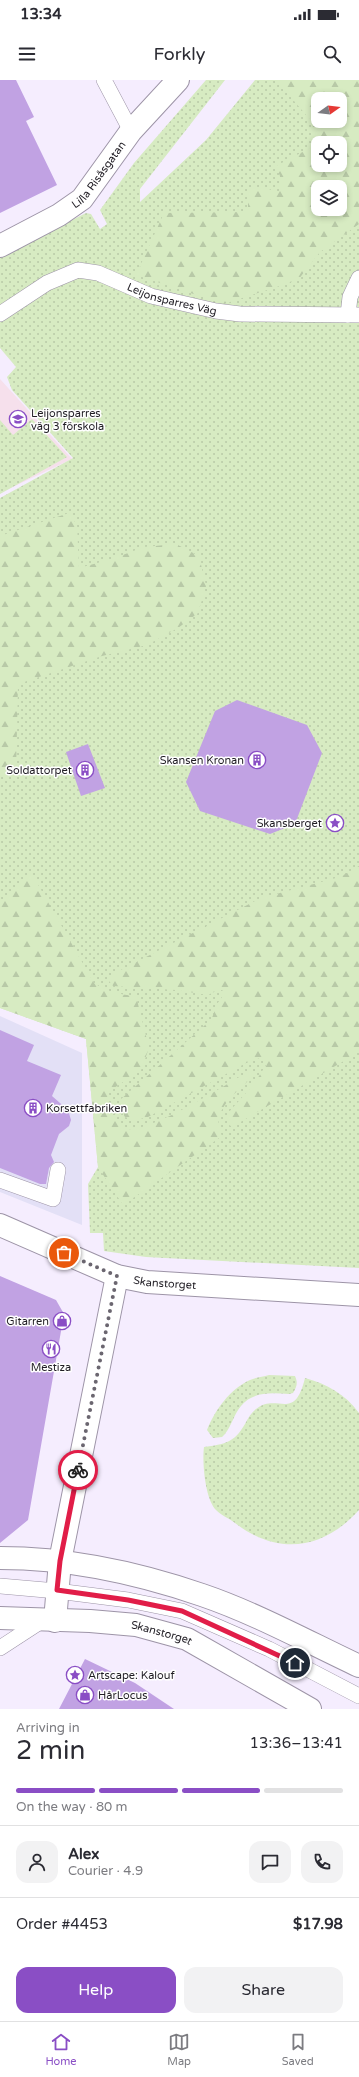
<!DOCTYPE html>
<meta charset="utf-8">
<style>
:root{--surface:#fff;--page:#f2f2f3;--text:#2b2b33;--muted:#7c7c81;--line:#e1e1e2;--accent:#8a4ec5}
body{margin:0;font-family:"Varela Round",sans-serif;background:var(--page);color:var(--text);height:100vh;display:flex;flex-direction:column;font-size:15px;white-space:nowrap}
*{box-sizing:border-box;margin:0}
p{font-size:13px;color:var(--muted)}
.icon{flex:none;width:22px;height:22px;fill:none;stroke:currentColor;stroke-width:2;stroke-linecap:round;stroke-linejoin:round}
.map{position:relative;height:1629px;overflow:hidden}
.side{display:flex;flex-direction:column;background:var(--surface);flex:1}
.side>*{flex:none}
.needle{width:26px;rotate:76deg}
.controls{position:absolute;left:311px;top:12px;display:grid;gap:8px}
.controls a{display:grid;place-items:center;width:36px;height:36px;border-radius:8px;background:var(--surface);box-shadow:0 2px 6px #0003;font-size:20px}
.pin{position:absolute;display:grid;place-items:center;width:34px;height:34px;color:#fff;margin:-17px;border:2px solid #fff;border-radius:50%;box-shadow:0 1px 4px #0007}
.courier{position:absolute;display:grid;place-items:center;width:40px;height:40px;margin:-20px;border:3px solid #e11d48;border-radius:50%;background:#fff;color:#222;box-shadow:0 1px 5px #0007}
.head em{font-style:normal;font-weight:600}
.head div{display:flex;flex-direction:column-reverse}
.head{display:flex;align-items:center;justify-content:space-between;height:68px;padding:0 16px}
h1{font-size:26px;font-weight:600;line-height:30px}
.bar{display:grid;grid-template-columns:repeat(4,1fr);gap:6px 4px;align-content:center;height:48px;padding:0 16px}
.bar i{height:5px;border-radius:3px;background:var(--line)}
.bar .selected{background:var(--accent)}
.bar p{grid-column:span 4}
.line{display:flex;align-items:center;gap:10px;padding:0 16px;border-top:1px solid var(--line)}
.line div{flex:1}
.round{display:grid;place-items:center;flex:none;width:42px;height:42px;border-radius:12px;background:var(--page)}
.action{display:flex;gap:8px;margin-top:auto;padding:8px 16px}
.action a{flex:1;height:46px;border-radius:12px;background:var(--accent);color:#fff;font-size:16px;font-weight:600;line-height:46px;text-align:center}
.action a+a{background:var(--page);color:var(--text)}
.status{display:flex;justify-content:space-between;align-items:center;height:28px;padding:0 20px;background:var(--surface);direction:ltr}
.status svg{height:11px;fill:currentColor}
header{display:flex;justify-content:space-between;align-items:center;height:52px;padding:0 16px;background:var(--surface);font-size:18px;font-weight:600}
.menu{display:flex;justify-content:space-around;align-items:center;height:56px;border-top:1px solid var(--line);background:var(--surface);font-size:11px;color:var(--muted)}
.menu a{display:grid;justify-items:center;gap:2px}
.menu .selected{color:var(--accent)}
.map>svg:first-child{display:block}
</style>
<div class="status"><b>13:34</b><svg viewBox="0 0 49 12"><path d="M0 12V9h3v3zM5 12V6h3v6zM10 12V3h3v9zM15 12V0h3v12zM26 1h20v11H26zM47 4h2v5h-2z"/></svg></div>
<header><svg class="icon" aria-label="menu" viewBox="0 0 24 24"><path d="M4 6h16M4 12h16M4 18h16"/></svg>Forkly<svg class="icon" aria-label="search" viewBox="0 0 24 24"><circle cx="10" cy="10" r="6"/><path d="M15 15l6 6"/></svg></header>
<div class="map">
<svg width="359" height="1629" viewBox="0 0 359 1629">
<defs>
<pattern id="grass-dots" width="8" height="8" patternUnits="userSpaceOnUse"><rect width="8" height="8" fill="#d7ebc2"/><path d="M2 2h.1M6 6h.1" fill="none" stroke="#b8c9a7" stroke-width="1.8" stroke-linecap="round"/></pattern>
<pattern id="forest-firs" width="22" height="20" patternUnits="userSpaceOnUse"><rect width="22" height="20" fill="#d7ebc2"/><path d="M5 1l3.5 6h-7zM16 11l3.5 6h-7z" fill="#b8c9a7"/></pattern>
</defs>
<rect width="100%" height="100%" fill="#f5edfe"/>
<!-- commercial -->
<path fill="#e3e0f6" d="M0 936 82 973V1145L0 1112Z"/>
<!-- education -->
<path fill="#f6e0ec" d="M0 299 72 379 0 413Z"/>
<!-- grass -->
<path fill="url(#grass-dots)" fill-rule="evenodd" d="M206 0H225L140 109V122L206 60 255 0H359V1188L146 1177 104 1171 103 1153H90L88 1104 98 1087 86 959 0 928V418L73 378 12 310 7 297 16 287 0 268V176L86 133 91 134 100 149 107 144 100 130 134 83ZM318 19H340V41H318ZM318 63H340V85H318ZM318 107H340V129H318Z
M32 339 67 377 0 414V340L13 355Z
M269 1295 295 1296C298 1303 297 1306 293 1313L289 1314C272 1313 253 1311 241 1326 234 1334 232 1345 225 1354L222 1357 213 1358 207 1350C215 1330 230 1309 250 1300 256 1297 263 1297 269 1295Z
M305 1298C327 1304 345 1314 359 1333V1430C323 1470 278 1476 235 1443 229 1438 220 1435 215 1429 205 1417 202 1382 204 1367 225 1364 234 1363 245 1344 248 1338 251 1333 256 1329 278 1312 294 1343 305 1298Z"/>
<!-- forest -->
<path fill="url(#forest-firs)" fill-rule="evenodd" d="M276 0H359V144L320 172 298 200 224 224 136 195 164 133 248 132V111L261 106 279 113 280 96 276 86 312 67 313 43ZM318 19H340V41H318ZM318 63H340V85H318ZM318 107H340V129H318Z
M69 433 77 445 79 488 112 479 144 467 176 464 199 476 206 506 198 533 178 548 147 565 102 576 18 604 16 693 0 697V456Z
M359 786V972L232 1047 227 1043 228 1033 254 1004 266 985 264 979 260 978 246 983 148 1037 136 1040 125 1037 118 1025 120 1020 204 946 212 938 217 924 225 913 222 910H218L208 915 176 910 113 906 109 901 111 895 261 818 340 797Z
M32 794 94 903C107 912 121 915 136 916L149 968 141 990 108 1012C107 1032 112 1037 127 1049 152 1052 223 1006 248 992L250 991 252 994 250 999C235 1014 209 1032 222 1056L123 1125 98 1087 86 959 0 928V822Z"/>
<!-- building -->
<path fill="#c1a2e3" d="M0 0H16L34 37 26 41 57 105 0 133Z
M237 620 307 645 322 673 295 744 270 754 200 731 186 702 215 631Z
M88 664 105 708 81 716 66 672Z
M0 950 34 965 27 981 61 995 52 1016 68 1030 71 1040 69 1046 59 1054 51 1075 54 1082 49 1088 46 1104H40L0 1088Z
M0 1196 56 1220 64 1234 28 1440 0 1463Z
M85 1579 135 1603 174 1629H59Z"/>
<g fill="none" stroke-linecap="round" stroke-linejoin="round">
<defs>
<g id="lane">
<path d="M104 0 131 51"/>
<path id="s1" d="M0 234 47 203 78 190 98 193 151 216 216 231 240 234 359 235"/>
<path d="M348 235 350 217 359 198"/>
<path d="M0 1100 53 1119 58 1090"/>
<path d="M0 1506 57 1511 128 1520 182 1531 269 1569 359 1616"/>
<path d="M0 1568 43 1540"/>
</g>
<g id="street">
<path id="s2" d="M0 166 59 135 82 119 131 51 178 0"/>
<path id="s3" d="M0 1145 117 1196 147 1202 359 1215"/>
<path d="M55 1541 60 1481 117 1196"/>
</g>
<g id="secondary">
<path d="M0 1478C68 1478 138 1493 202 1515 255 1533 308 1562 359 1586"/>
<path id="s4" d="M0 1538 90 1541 136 1545 187 1559 310 1629"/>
</g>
</defs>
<!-- lane casing -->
<use href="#lane" stroke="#9d94a7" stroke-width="16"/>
<!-- street casing -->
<use href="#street" stroke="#9d94a7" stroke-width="24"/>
<!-- secondary casing -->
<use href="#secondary" stroke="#9d94a7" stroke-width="24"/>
<!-- lane -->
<use href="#lane" stroke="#fff" stroke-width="15"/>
<!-- street -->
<use href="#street" stroke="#fff" stroke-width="22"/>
<!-- secondary -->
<use href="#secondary" stroke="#fff" stroke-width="22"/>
</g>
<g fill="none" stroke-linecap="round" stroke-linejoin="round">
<!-- done -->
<path stroke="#6b6670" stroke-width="4" stroke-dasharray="0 7.2" d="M64 1173 117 1196 78 1390"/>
<!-- route -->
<path stroke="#e11d48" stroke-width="5" d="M78 1390 60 1481 57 1510 128 1520 182 1531 295 1583"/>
</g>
<!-- icons -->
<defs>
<symbol id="school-ring" viewBox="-11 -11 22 22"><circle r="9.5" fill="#fff" stroke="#8a4ec5" stroke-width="1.5"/><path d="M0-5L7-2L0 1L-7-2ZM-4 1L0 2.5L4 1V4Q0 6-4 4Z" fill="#8a4ec5"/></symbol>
<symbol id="building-ring" viewBox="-11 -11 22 22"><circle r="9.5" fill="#fff" stroke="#8a4ec5" stroke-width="1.5"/><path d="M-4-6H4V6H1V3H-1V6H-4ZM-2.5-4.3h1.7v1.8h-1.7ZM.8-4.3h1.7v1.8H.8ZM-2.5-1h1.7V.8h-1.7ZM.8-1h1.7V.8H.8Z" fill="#8a4ec5"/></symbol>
<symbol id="sight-ring" viewBox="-11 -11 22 22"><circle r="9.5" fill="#fff" stroke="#8a4ec5" stroke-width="1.5"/><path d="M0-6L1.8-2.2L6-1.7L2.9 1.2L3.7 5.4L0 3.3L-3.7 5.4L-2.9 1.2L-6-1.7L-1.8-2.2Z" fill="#8a4ec5"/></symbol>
<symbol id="shop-ring" viewBox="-11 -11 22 22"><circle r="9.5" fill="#fff" stroke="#8a4ec5" stroke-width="1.5"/><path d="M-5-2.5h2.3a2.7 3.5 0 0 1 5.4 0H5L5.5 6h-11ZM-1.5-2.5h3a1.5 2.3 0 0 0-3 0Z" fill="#8a4ec5"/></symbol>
<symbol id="restaurant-ring" viewBox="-11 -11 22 22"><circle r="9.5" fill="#fff" stroke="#8a4ec5" stroke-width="1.5"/><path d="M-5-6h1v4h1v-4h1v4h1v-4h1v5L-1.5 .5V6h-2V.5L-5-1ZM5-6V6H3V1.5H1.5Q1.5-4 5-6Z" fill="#8a4ec5"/></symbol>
</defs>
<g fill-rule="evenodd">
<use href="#school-ring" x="8" y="329" width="20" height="20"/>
<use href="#building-ring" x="247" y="670" width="20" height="20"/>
<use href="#building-ring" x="75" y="680" width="20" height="20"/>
<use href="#sight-ring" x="325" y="733" width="20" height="20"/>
<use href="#building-ring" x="23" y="1018" width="20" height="20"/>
<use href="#shop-ring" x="52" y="1231" width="20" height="20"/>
<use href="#restaurant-ring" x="41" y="1259" width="20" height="20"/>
<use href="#sight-ring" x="65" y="1585" width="20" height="20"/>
<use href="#shop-ring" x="75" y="1605" width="20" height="20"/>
</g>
<g text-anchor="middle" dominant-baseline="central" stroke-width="3" stroke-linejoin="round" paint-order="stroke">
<!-- street labels -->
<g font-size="11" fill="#201d24" stroke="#fff">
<text stroke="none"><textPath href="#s2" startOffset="124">Lilla Risåsgatan</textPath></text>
<text stroke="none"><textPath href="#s1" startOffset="189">Leijonsparres Väg</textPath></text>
<text stroke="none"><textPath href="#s3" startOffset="176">Skanstorget</textPath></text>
<text stroke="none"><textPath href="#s4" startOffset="163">Skanstorget</textPath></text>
</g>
<!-- poi labels -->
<g font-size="11" fill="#201d24" stroke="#fff" text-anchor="start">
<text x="31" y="333">Leijonsparres<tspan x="31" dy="13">väg 3 förskola</tspan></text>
<text x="244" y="680" text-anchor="end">Skansen Kronan</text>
<text x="72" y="690" text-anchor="end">Soldattorpet</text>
<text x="322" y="743" text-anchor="end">Skansberget</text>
<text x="46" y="1028">Korsettfabriken</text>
<text x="49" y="1241" text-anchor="end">Gitarren</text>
<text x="51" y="1287" text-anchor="middle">Mestiza</text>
<text x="88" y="1595">Artscape: Kalouf</text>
<text x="98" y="1615">HårLocus</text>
</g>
</g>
</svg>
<div class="controls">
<a><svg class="needle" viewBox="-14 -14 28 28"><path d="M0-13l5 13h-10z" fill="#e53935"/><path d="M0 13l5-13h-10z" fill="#7c7c81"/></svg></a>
<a><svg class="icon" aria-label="locate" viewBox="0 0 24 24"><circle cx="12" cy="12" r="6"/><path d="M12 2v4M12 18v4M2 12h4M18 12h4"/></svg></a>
<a><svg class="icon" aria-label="layers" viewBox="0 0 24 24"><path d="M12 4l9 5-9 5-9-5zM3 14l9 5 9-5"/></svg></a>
</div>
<div class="pin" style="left:64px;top:1173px;background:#ea580c"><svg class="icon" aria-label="bag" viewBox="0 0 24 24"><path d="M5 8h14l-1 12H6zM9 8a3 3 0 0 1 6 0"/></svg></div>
<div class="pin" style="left:295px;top:1583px;background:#1f2937"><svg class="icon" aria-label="home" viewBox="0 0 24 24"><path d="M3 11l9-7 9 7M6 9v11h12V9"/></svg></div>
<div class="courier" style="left:78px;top:1390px"><svg class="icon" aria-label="bike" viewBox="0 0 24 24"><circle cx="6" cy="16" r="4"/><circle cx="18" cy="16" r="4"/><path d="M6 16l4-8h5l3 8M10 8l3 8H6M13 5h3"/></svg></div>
</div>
<section class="side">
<div class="head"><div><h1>2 min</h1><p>Arriving in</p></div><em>13:36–13:41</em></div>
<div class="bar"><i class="selected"></i><i class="selected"></i><i class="selected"></i><i></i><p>On the way · 80 m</p></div>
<div class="line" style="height:72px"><a class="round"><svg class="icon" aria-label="person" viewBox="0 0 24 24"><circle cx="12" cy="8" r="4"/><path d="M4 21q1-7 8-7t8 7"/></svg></a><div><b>Alex</b><p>Courier · 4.9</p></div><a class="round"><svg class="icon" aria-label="chat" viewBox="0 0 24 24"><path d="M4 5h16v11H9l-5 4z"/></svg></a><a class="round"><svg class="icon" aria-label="phone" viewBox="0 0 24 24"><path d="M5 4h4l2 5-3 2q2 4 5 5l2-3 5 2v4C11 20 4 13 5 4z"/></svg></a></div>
<div class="line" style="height:52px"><div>Order #4453</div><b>$17.98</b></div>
<div class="action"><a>Help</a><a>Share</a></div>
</section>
<nav class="menu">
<a class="selected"><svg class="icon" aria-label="home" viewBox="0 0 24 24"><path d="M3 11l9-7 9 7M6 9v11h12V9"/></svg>Home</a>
<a><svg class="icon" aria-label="map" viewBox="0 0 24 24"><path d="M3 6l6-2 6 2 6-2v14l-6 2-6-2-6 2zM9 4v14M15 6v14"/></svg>Map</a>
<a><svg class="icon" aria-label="saved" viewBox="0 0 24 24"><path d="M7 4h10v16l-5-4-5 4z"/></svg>Saved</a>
</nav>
